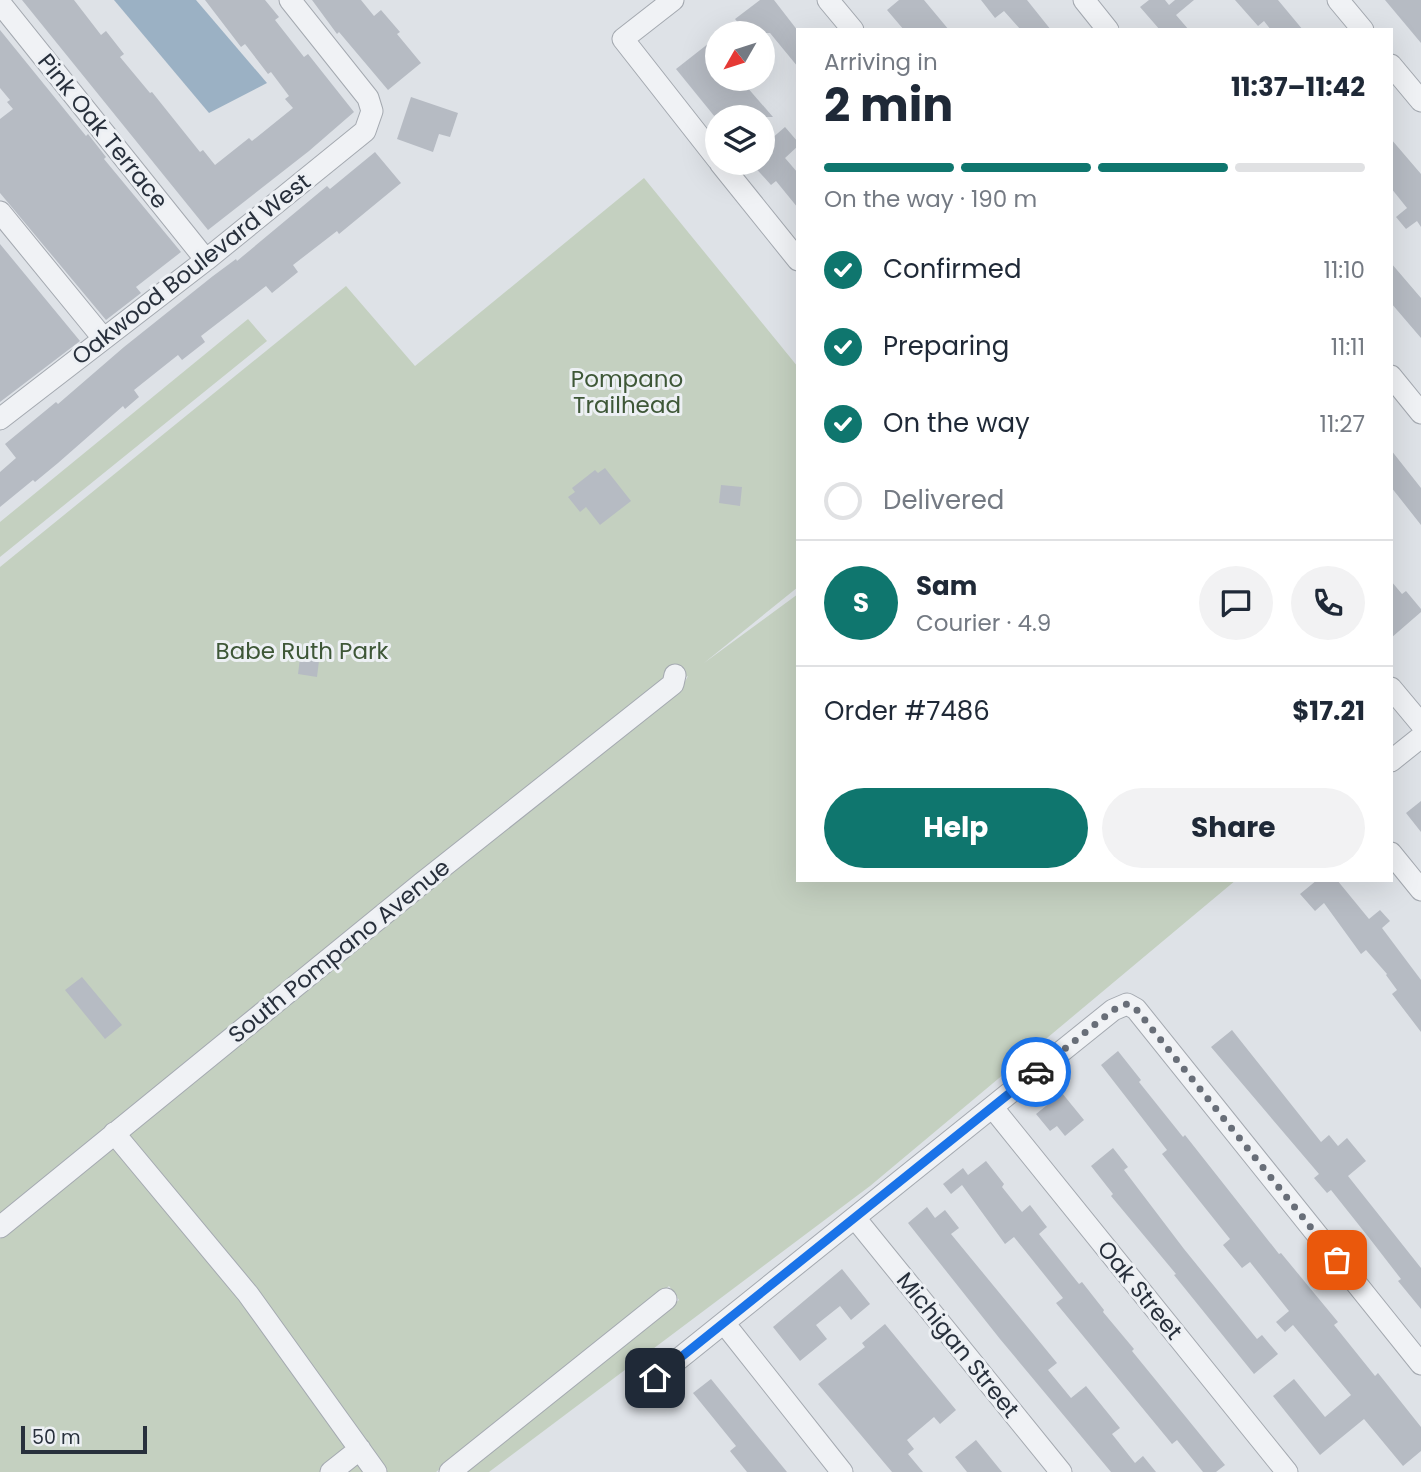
<!DOCTYPE html>
<meta charset="utf-8">
<style>
:root{--surface:#fff;--page:#f2f2f3;--text:#1f2937;--muted:#747a83;--line:#e0e1e3;--accent:#0f766e}
body{margin:0;font-family:Poppins,sans-serif;background:var(--page);color:var(--text);height:100vh;display:flex;flex-direction:column;font-size:26px;white-space:nowrap}
*{box-sizing:border-box;margin:0}
p{font-size:23px;color:var(--muted)}
.icon{flex:none;width:38px;height:38px;fill:none;stroke:currentColor;stroke-width:2;stroke-linecap:round;stroke-linejoin:round}
.map{position:relative;flex:1;overflow:hidden}
.panel{position:absolute;left:796px;top:28px;width:597px;height:854px;display:flex;flex-direction:column;background:var(--surface);border-radius:0px;box-shadow:0 7px 28px #0002}
.panel>*{flex:none}
.needle{width:46px;rotate:231deg}
.tools{position:absolute;left:705px;top:21px;display:grid;gap:14px}
.tools a{display:grid;place-items:center;width:70px;height:70px;border-radius:50%;background:var(--surface);box-shadow:0 7px 28px #0002;font-size:35px}
.scale{position:absolute;left:21px;bottom:18px;width:126px;box-sizing:border-box;padding-left:7px;border:4px solid #28303c;border-top:0;font-size:19px;line-height:24px;white-space:nowrap;color:#28303c;-webkit-text-stroke:5px #edf0f4;paint-order:stroke}
.pin{position:absolute;display:grid;place-items:center;width:60px;height:60px;color:#fff;margin:-30px;border-radius:14px;box-shadow:0 4px 10px #0006}
.courier{position:absolute;display:grid;place-items:center;width:70px;height:70px;margin:-35px;border:5px solid #1a73e8;border-radius:50%;background:#fff;color:#222;box-shadow:0 2px 9px #0007}
.head em{font-style:normal;font-weight:700}
.head div{display:flex;flex-direction:column-reverse}
.head{display:flex;align-items:center;justify-content:space-between;height:119px;padding:0 28px}
h1{font-size:46px;font-weight:700;line-height:52px}
.bar{display:grid;grid-template-columns:repeat(4,1fr);gap:10px 7px;align-content:center;height:84px;padding:0 28px}
.bar i{height:9px;border-radius:5px;background:var(--line)}
.bar .active{background:var(--accent)}
.bar p{grid-column:span 4}
.line{display:flex;align-items:center;gap:18px;padding:0 28px;border-top:2px solid var(--line)}
.line div{flex:1}
.round{display:grid;place-items:center;flex:none;width:74px;height:74px;border-radius:37px;background:var(--page)}
ol{padding:0 28px;list-style:none}
li{display:flex;align-items:center;gap:21px;height:77px}
li p{margin-inline-start:auto}
li .icon{padding:7px;border-radius:50%;background:var(--accent);color:#fff;stroke-width:4}
li:last-child{color:var(--muted)}
li i{width:38px;height:38px;border:4px solid var(--line);border-radius:50%}
.primary-button{display:flex;gap:14px;margin-top:auto;padding:14px 28px}
.primary-button a{flex:1;height:80px;border-radius:42px;background:var(--accent);color:#fff;font-size:28px;font-weight:700;line-height:80px;text-align:center}
.primary-button a+a{background:var(--page);color:var(--text)}
.map>svg:first-child{display:block}
</style>
<div class="map">
<svg width="1421" height="1472" viewBox="0 0 1421 1472">
<rect width="100%" height="100%" fill="#dee2e7"/>
<!-- green -->
<path fill="#c4d0c0" d="M644 178 798 367V587L704 663 798 594V880H1236L870 1186 489 1472H464L679 1300 669 1286 436 1472H0V1239L426 893 666 703 682 687 688 676 673 684 0 1227V567L346 286 415 366Z
M248 319 267 341 0 557V522Z"/>
<!-- water -->
<path fill="#9bb1c4" d="M114 0H196L267 83 209 113Z"/>
<!-- building -->
<path fill="#b6bbc3" d="M22 0H74L101 35 106 31 124 54 120 57 150 93 152 92 200 152 203 150 215 165 249 138 252 141 293 108 285 99 289 96 271 72 268 74 245 44 241 47 205 0H265L279 17 275 20 304 57 308 54 354 112 309 151 208 230Z
M312 0H361L374 16 381 10 400 32 397 34 421 63 388 90 339 32 337 34Z
M760 0H774L798 31V67L770 33H758L751 24 744 30 735 19Z
M899 0H924L949 30H904L887 10Z
M981 0H1027L1051 30H1021L1004 11 995 18Z
M1149 0H1165L1169 5 1175 0H1194L1176 15 1189 30H1160L1140 7Z
M1235 0H1278L1303 30H1271L1264 21 1258 26Z
M1385 0H1421V43Z
M0 30 86 136 88 134 106 157 104 159 181 252 136 287 141 293 106 320 0 193V119L13 109 7 102 10 100 0 88Z
M718 36V79H740L773 117H715L676 69Z
M411 97 458 113 450 137 439 134 433 152 397 139Z
M785 127 798 142V146L785 158 798 173V208L776 181 771 185 751 163H763V146Z
M1391 139 1421 174V227L1417 221 1406 229 1396 217 1407 208 1391 188Z
M375 152 401 183 339 234 337 231 293 265 298 272 272 293 266 286 201 336 205 342 182 360 178 355 134 390 139 397 125 409 123 406 58 463 35 482 33 480 0 507V472L16 458 5 444 56 402 58 404 124 347 213 276 236 259 237 261 327 186 330 189Z
M0 244 80 341 0 402Z
M1391 263 1421 298V338L1391 303Z
M1391 450 1421 488V525L1391 487Z
M605 468 631 501 600 525 586 507 580 512 568 497 575 492 572 488 595 470 598 473Z
M721 485 742 487 740 506 719 503Z
M1391 581 1402 594 1406 591 1421 609V612L1391 638Z
M300 658 319 661 317 677 298 674Z
M1421 801V832L1406 813Z
M1317 880H1337L1369 919 1380 910 1390 921 1382 928 1421 980V1032L1392 994 1397 990 1386 975 1387 974 1366 950 1361 954 1324 903 1315 911 1300 894Z
M82 977 122 1025 105 1039 65 990Z
M1232 1030 1321 1142 1329 1135 1338 1146 1347 1138 1366 1161 1348 1176 1421 1268V1309L1398 1281 1401 1279 1370 1239 1331 1190 1327 1193 1314 1178 1319 1174 1211 1047Z
M1118 1051 1141 1080 1139 1082 1183 1137 1185 1135 1279 1254 1281 1253 1338 1322 1334 1325 1375 1376 1378 1373 1421 1427V1451L1403 1466 1364 1419 1320 1455 1273 1396 1294 1379 1325 1417 1351 1395 1293 1325 1285 1332 1276 1322 1289 1311 1250 1262 1242 1268 1223 1245 1230 1239 1162 1154 1167 1150 1101 1065Z
M1062 1093 1084 1120 1065 1136 1057 1126 1050 1131 1036 1114Z
M1113 1148 1128 1167 1124 1170 1184 1249 1257 1339 1262 1335 1278 1354 1254 1374 1174 1275 1176 1274 1111 1196 1113 1194 1091 1166Z
M986 1161 1004 1184 1002 1187 1022 1212 1030 1205 1047 1227 1039 1234 1079 1284 1082 1282 1104 1310 1103 1312 1134 1349 1132 1351 1225 1465 1216 1472H1203L1177 1440 1172 1444 1056 1303 1063 1298 1014 1237 1005 1244 962 1185 951 1194 943 1184 963 1168 968 1175Z
M927 1207 935 1218 945 1210 959 1228 951 1234 1057 1363 1048 1370 1071 1398 1086 1386 1120 1428 1112 1434 1135 1463 1143 1456 1156 1472H1111L1000 1339 908 1223Z
M842 1269 870 1304 851 1320 840 1306 816 1325 827 1339 800 1361 773 1327Z
M885 1324 956 1410 940 1424 934 1417 907 1440 914 1449 908 1454 923 1472H892L818 1384 865 1347 862 1343Z
M711 1379 746 1422 787 1472H747L730 1451 736 1446 693 1393Z
M976 1440 1002 1472H967L955 1457Z"/>
<g fill="none" stroke-linecap="round" stroke-linejoin="round">
<defs>
<path id="minor" d="M673 0 623 39 718 160
M828 0 853 30
M1084 0 1108 30
M1338 0 1363 30
M0 3 206 260
M1391 65 1421 101
M720 163 798 260
M0 212 103 338
M1391 376 1421 413
M0 419 206 260 365 131 372 111 368 98 290 0
M1391 688 1421 724
M1391 761 1421 737
M1391 853 1421 890
M993 1108 1287 1472
M114 1133 248 1294 376 1472
M855 1218 1061 1472
M0 1227 421 884 673 684 675 675
M724 1323 842 1472
M655 1378 1113 1010 1127 1004 1136 1009 1421 1364
M331 1472 360 1449
M450 1472 666 1299"/>
</defs>
<!-- minor casing -->
<use href="#minor" stroke="#a4a9b0" stroke-width="23"/>
<!-- minor -->
<use href="#minor" stroke="#f0f2f5" stroke-width="21"/>
</g>
<g fill="none" stroke-linecap="round" stroke-linejoin="round">
<!-- done -->
<path stroke="#686e78" stroke-width="7" stroke-dasharray="0 12.6" d="M1036 1072 1113 1010 1127 1004 1136 1009 1337 1260"/>
<!-- route -->
<path stroke="#1a73e8" stroke-width="9" d="M655 1378 1036 1072"/>
</g>
<g text-anchor="middle" dominant-baseline="central" stroke-width="6" stroke-linejoin="round" paint-order="stroke">
<!-- street labels -->
<g font-size="23" fill="#28303c" stroke="#edf0f4">
<text transform="translate(103 131) rotate(51)">Pink Oak Terrace</text>
<text transform="translate(191 269) rotate(-38)">Oakwood Boulevard West</text>
<text transform="translate(339 951) rotate(-39)">South Pompano Avenue</text>
<text transform="translate(1140 1290) rotate(51)">Oak Street</text>
<text transform="translate(958 1345) rotate(51)">Michigan Street</text>
</g>
<!-- park labels -->
<g font-size="23" fill="#3e5737" stroke="#edf0f4">
<text x="627" y="379">Pompano<tspan x="627" dy="26">Trailhead</tspan></text>
<text x="302" y="651">Babe Ruth Park</text>
</g>
</g>
</svg>
<div class="tools">
<a><svg class="needle" viewBox="-14 -14 28 28"><path d="M0-13l5 13h-10z" fill="#e53935"/><path d="M0 13l5-13h-10z" fill="#747a83"/></svg></a>
<a><svg class="icon" aria-label="layers" viewBox="0 0 24 24"><path d="M12 4l9 5-9 5-9-5zM3 14l9 5 9-5"/></svg></a>
</div>
<div class="scale">50 m</div>
<div class="pin" style="left:1337px;top:1260px;background:#ea580c"><svg class="icon" aria-label="bag" viewBox="0 0 24 24"><path d="M5 8h14l-1 12H6zM9 8a3 3 0 0 1 6 0"/></svg></div>
<div class="pin" style="left:655px;top:1378px;background:#1f2937"><svg class="icon" aria-label="home" viewBox="0 0 24 24"><path d="M3 11l9-7 9 7M6 9v11h12V9"/></svg></div>
<div class="courier" style="left:1036px;top:1072px"><svg class="icon" aria-label="car" viewBox="0 0 24 24"><path d="M5 17H2v-5l4-1 3-4h7l3 4 3 1v5h-3M9 17h6M6 11h13"/><circle cx="7" cy="17" r="2"/><circle cx="17" cy="17" r="2"/></svg></div>
<section class="panel">
<div class="head"><div><h1>2 min</h1><p>Arriving in</p></div><em>11:37–11:42</em></div>
<div class="bar"><i class="active"></i><i class="active"></i><i class="active"></i><i></i><p>On the way · 190 m</p></div>
<ol>
<li><svg class="icon" aria-label="check" viewBox="0 0 24 24"><path d="M5 12l5 5 9-10"/></svg>Confirmed<p>11:10</p></li>
<li><svg class="icon" aria-label="check" viewBox="0 0 24 24"><path d="M5 12l5 5 9-10"/></svg>Preparing<p>11:11</p></li>
<li><svg class="icon" aria-label="check" viewBox="0 0 24 24"><path d="M5 12l5 5 9-10"/></svg>On the way<p>11:27</p></li>
<li><i></i>Delivered</li>
</ol>
<div class="line" style="height:126px"><b class="round" style="background:var(--accent);color:#fff">S</b><div><b>Sam</b><p>Courier · 4.9</p></div><a class="round"><svg class="icon" aria-label="chat" viewBox="0 0 24 24"><path d="M4 5h16v11H9l-5 4z"/></svg></a><a class="round"><svg class="icon" aria-label="phone" viewBox="0 0 24 24"><path d="M5 4h4l2 5-3 2q2 4 5 5l2-3 5 2v4C11 20 4 13 5 4z"/></svg></a></div>
<div class="line" style="height:91px"><div>Order #7486</div><b>$17.21</b></div>
<div class="primary-button"><a>Help</a><a>Share</a></div>
</section>
</div>
